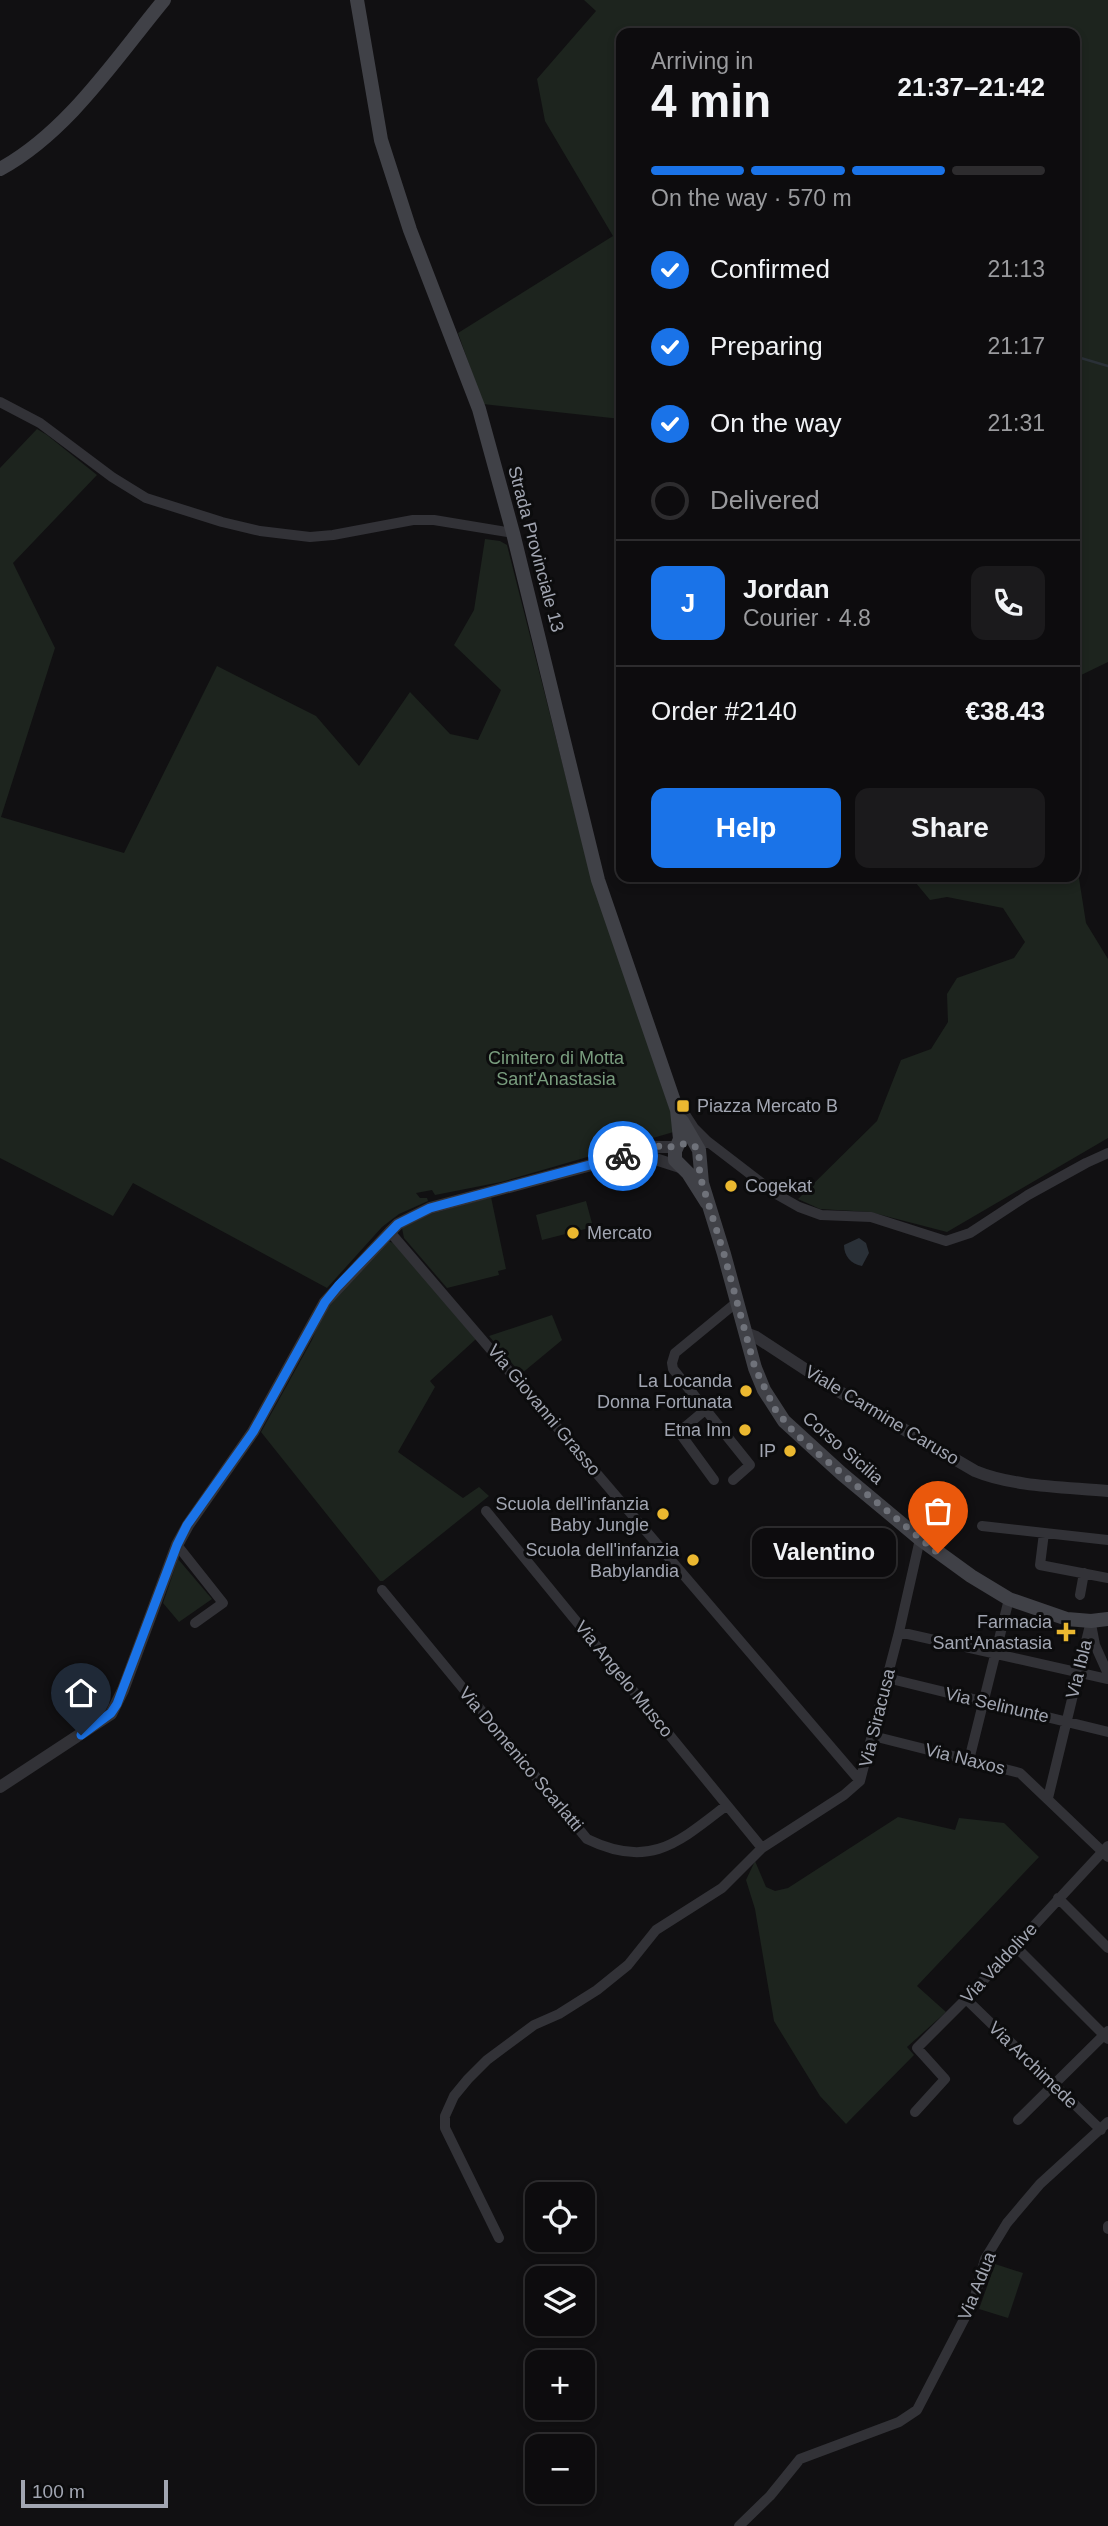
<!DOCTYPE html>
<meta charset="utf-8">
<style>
:root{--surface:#0d0c0e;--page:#1b1a1c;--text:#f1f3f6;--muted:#9a9b9e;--line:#2d2c2e;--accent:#1a73e8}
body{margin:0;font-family:Arial,sans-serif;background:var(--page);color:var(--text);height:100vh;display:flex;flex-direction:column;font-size:26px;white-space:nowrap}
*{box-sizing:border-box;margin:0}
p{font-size:23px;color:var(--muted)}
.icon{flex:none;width:38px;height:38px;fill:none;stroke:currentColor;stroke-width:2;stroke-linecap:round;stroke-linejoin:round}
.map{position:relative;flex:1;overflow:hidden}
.side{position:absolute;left:616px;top:28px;width:464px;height:854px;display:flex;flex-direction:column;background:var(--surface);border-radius:14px;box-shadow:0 4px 10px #0003,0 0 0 2px var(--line)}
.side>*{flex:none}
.controls{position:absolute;left:525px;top:2182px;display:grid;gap:14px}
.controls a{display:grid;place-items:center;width:70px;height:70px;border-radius:14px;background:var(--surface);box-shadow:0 4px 10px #0003,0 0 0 2px var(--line);font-size:35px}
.scale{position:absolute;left:21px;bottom:18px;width:147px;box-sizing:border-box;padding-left:7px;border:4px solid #a2a6b2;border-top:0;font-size:19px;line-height:24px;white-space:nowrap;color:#a2a6b2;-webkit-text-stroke:5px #0c0c0d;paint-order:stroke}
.pin{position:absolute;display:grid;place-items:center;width:60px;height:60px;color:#fff;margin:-72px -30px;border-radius:50% 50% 50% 0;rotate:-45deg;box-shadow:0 0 7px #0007}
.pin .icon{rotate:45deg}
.courier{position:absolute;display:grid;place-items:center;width:70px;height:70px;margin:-35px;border:5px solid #1a73e8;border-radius:50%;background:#fff;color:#222;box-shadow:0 2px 9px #0007}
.bubble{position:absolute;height:49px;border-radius:14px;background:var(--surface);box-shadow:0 4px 10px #0003,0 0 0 2px var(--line);font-size:23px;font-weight:700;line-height:49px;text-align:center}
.head em{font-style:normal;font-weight:700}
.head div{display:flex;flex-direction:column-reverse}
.head{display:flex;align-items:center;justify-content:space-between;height:119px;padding:0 35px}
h1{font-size:46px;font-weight:700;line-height:52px}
.bar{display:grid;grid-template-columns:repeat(4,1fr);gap:10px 7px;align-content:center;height:84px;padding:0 35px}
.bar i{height:9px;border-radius:5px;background:var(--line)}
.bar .on{background:var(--accent)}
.bar p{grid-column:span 4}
.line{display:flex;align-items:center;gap:18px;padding:0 35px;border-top:2px solid var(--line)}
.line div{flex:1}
.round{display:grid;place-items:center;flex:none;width:74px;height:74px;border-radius:14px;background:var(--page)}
ol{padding:0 35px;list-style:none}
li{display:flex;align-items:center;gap:21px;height:77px}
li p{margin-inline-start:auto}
li .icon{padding:7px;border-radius:50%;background:var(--accent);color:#fff;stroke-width:4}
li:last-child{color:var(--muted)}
li i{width:38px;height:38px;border:4px solid var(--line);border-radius:50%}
.action{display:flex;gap:14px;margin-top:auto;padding:14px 35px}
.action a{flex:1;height:80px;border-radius:14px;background:var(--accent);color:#fff;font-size:28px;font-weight:700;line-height:80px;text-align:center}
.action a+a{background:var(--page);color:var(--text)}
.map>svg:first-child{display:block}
</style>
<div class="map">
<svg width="1108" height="2526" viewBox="0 0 1108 2526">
<rect width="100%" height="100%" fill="#111012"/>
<!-- green -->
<path fill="#1d241e" d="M584 0H1108V662L1075 678 1074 33H621V419L483 404 458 333 613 236 545 121 537 79 596 11Z
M37 429 47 435 97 475 13 563 55 648 1 817 124 853 217 666 316 716 359 766 410 692 450 734 478 740 501 690 454 645 474 610 485 539 500 541 507 545 591 876 677 1131 501 1182 435 1195 432 1190 416 1193 420 1198H427L428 1201 399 1214 382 1227 327 1288 133 1183 113 1216 0 1158V468Z
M1075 853 1086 923 1108 959V1138L947 1232 870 1212 820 1209 798 1199 877 1121 901 1060 931 1049 948 1022 947 994 957 978 1014 958 1025 942 1003 908 947 897 930 900 911 877H1074Z
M491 1197 506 1269 498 1271 499 1275 447 1288 404 1238 402 1228 431 1214Z
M586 1201 593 1227 542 1240 536 1215Z
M387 1241 397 1244 476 1339 430 1381 435 1387 398 1452 463 1498 479 1487 489 1496 383 1581H380L261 1432 312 1340 323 1313Z
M552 1315 562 1340 521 1374 489 1336Z
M178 1559 212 1599 179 1622 163 1603Z
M898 1817 955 1830 959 1818 1004 1823 1039 1857 917 1986 946 2012 907 2047 914 2055 846 2124 820 2096 774 2021 755 1909 746 1880 755 1861 766 1887 775 1891 788 1888Z
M995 2264 1023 2273 1008 2318 979 2309Z"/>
<!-- water -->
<path fill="#2a3037" d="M859 1238 866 1243 869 1253 862 1266C851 1264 844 1256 844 1245Z"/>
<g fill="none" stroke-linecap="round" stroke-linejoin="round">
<!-- stream -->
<path stroke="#2a3037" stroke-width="2.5" d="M1074 356 1108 366"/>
<!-- minor -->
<path stroke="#323237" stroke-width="10" d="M0 402 40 423 112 477 146 498 222 522 260 531 310 537 333 535 413 520H434L513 533
M677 1102 694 1128 707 1141
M697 1147 707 1141 776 1194 799 1207 821 1215 871 1217 946 1241 970 1233 1028 1195 1086 1163 1108 1153
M390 1232 860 1781
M704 1411 679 1432 714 1480
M733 1480 750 1465 673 1369 672 1363 675 1353 737 1302
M486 1511 762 1848
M982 1526 1108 1540
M1044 1533 1040 1565 1108 1578
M177 1545 223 1603 195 1623
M382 1590 587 1839C650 1870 679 1842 727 1805
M1080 1595 1084 1573
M1091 1624 1095 1645 1108 1674
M899 1632 1108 1679
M887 1678 1108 1732
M873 1736 1020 1773 1108 1857
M969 1760 1009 1599
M1048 1798 1091 1621
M1058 1898 1108 1948
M1015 1946 1108 2039
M966 1999 1101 2130
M915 2112 945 2079 917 2048 966 1999 1108 1846
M1018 2120 1108 2031
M1108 2226V2229
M499 2238 445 2128V2116L454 2096 468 2079 487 2060 534 2025 559 2014 597 1990 628 1965 656 1930 722 1888 762 1848 844 1795 860 1781 899 1632 920 1539
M739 2526 770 2496 800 2459 899 2422 917 2410 974 2300 985 2259 1007 2223 1040 2184 1108 2122"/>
<!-- tertiary -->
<path stroke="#323237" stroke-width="12" d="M625 1157H649L680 1167
M745 1333 756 1337 840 1392 975 1471C1013 1487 1067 1487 1108 1491
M0 1787 111 1714 123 1690 177 1545 188 1525 253 1432 325 1302 390 1232 398 1224 430 1208 621 1157 641 1147H678"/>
<!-- secondary -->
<path stroke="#404147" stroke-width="14" d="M357 0 381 140 410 230 479 409 513 533 598 880 677 1110 680 1139 675 1151V1160L688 1173 707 1203
M0 169C68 132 116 58 164 0
M682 1121 699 1150 702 1183 724 1254 755 1368 764 1390 784 1421 842 1474 920 1539 971 1576 1009 1599 1067 1619 1091 1621 1108 1619"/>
</g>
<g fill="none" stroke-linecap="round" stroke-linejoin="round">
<!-- done -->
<path stroke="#6f727a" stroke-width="7" stroke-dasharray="0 12.6" d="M623 1156C632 1151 641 1145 651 1146 667 1146 670 1149 686 1143L696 1147 700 1154 698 1162 702 1183 724 1254 755 1368 775 1409 793 1431 816 1452 938 1553"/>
<!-- route -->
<path stroke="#1a73e8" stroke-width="9" d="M81 1735 111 1713 117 1704 177 1545 187 1525 253 1432 325 1302 338 1286 398 1224 430 1208 623 1156"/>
</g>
<!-- markers -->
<g fill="#ebb830" stroke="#0c0c0d" stroke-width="2.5">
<rect x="676" y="1099" width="14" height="14" rx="3.5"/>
<circle cx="731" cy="1186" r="7"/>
<circle cx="573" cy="1233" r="7"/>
<circle cx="746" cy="1391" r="7"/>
<circle cx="745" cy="1430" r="7"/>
<circle cx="790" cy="1451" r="7"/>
<circle cx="663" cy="1514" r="7"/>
<circle cx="693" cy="1560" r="7"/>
<path d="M1062.5 1621.5h7v7h7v7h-7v7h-7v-7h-7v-7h7z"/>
</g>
<g text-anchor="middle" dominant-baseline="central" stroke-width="6" stroke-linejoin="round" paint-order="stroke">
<!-- street labels -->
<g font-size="18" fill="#a2a6b2" stroke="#0c0c0d">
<text transform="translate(536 549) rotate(75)">Strada Provinciale 13</text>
<text transform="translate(544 1410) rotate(50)">Via Giovanni Grasso</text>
<text transform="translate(882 1415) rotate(31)">Viale Carmine Caruso</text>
<text transform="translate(843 1448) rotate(41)">Corso Sicilia</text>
<text transform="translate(1079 1669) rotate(-76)">Via Ibla</text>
<text transform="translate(624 1679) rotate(51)">Via Angelo Musco</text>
<text transform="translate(997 1705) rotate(13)">Via Selinunte</text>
<text transform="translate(877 1718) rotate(-76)">Via Siracusa</text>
<text transform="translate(521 1759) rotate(50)">Via Domenico Scarlatti</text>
<text transform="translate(965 1759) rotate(14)">Via Naxos</text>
<text transform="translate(999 1963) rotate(-47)">Via Valdolive</text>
<text transform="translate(1033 2065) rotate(44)">Via Archimede</text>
<text transform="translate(977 2286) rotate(-68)">Via Adua</text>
</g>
<!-- park labels -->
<g font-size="18" fill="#799d7e" stroke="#0c0c0d">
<text x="556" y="1058">Cimitero di Motta<tspan x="556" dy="21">Sant'Anastasia</tspan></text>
</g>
<!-- poi labels -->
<g font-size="18" fill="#a2a6b2" stroke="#0c0c0d" text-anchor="end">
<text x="697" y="1106" text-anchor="start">Piazza Mercato B</text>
<text x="745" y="1186" text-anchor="start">Cogekat</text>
<text x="587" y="1233" text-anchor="start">Mercato</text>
<text x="732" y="1381">La Locanda<tspan x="732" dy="21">Donna Fortunata</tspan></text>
<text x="731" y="1430">Etna Inn</text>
<text x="776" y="1451">IP</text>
<text x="649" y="1504">Scuola dell'infanzia<tspan x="649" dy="21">Baby Jungle</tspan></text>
<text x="679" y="1550">Scuola dell'infanzia<tspan x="679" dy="21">Babylandia</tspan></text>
<text x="1052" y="1622">Farmacia<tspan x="1052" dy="21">Sant'Anastasia</tspan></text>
</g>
</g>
</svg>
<div class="controls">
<a><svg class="icon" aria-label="locate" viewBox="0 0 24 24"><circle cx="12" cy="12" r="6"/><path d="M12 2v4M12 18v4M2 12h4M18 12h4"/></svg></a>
<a><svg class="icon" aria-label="layers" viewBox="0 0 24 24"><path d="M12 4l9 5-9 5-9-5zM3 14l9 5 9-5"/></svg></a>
<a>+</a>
<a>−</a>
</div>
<div class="scale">100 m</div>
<div class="pin" style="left:938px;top:1553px;background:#ea580c"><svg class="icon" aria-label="bag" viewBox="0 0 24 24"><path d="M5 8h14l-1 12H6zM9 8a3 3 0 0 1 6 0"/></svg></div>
<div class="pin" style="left:81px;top:1735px;background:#1f2937"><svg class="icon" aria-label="home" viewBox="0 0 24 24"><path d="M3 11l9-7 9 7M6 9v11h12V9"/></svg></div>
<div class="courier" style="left:623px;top:1156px"><svg class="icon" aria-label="bike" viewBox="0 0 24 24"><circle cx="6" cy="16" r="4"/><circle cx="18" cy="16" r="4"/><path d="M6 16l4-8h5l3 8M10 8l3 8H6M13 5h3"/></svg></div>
<div class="bubble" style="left:752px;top:1528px;width:144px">Valentino</div>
<section class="side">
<div class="head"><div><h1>4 min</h1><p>Arriving in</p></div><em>21:37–21:42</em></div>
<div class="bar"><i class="on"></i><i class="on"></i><i class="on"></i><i></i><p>On the way · 570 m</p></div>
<ol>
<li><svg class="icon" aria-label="check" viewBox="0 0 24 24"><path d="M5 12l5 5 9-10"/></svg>Confirmed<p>21:13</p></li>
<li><svg class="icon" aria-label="check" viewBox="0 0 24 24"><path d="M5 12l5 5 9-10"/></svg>Preparing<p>21:17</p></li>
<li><svg class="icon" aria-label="check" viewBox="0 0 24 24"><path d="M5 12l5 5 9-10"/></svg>On the way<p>21:31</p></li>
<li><i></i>Delivered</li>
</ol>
<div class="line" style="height:126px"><b class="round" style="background:var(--accent);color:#fff">J</b><div><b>Jordan</b><p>Courier · 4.8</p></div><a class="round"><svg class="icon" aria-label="phone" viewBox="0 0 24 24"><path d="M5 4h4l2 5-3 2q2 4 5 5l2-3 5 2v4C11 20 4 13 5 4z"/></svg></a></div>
<div class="line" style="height:91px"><div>Order #2140</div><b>€38.43</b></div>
<div class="action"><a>Help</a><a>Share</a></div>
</section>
</div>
